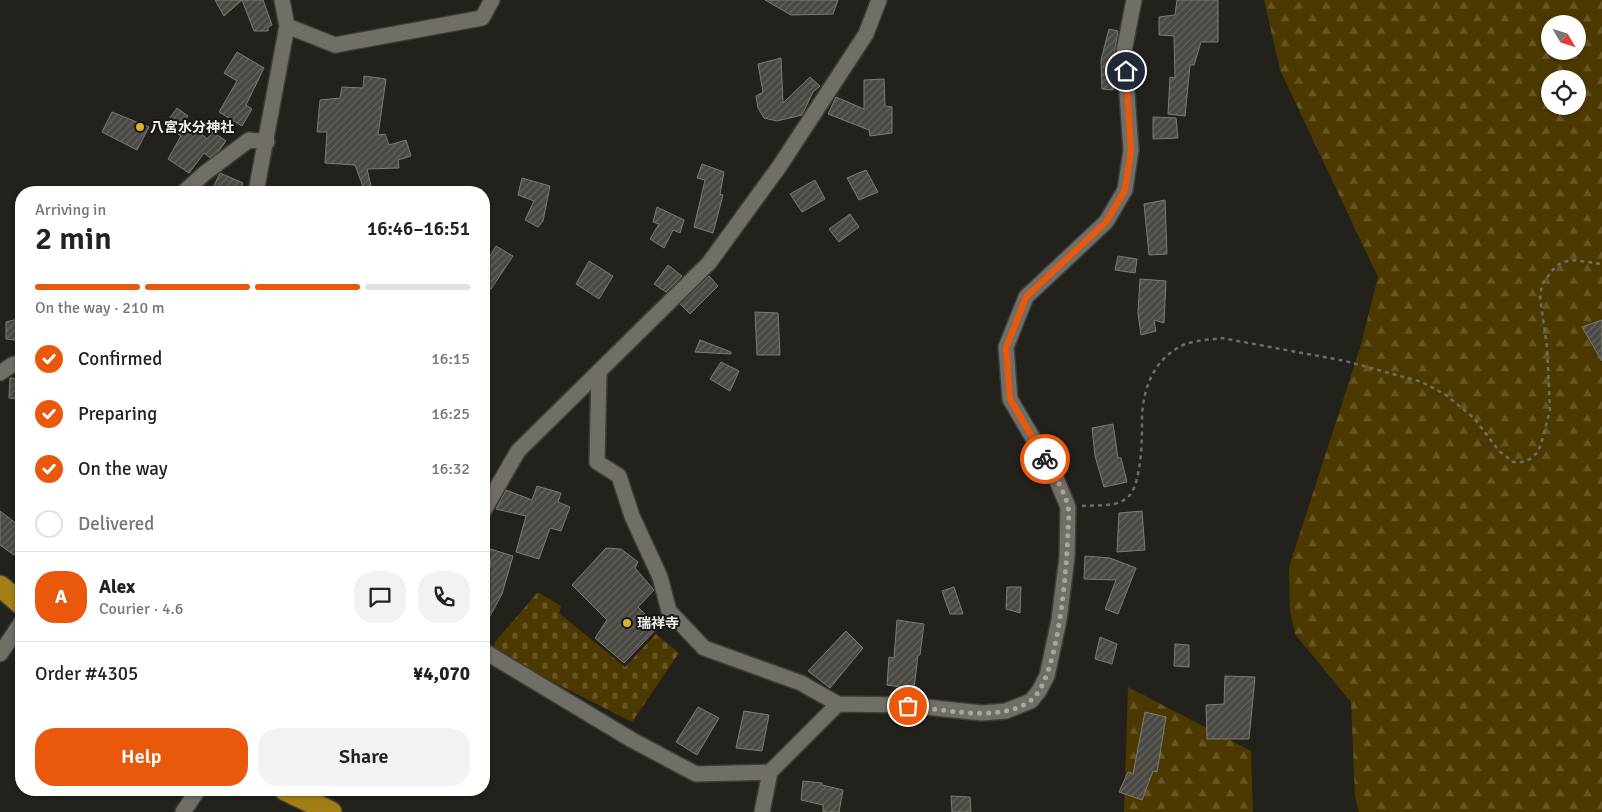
<!DOCTYPE html>
<meta charset="utf-8">
<style>
:root{--surface:#fff;--page:#f2f2f2;--text:#222;--muted:#767676;--line:#e0e0e0;--accent:#ea580c}
body{margin:0;font-family:Signika,"Noto Sans JP",sans-serif;background:var(--page);color:var(--text);height:100vh;display:flex;flex-direction:column;font-size:19px;white-space:nowrap}
*{box-sizing:border-box;margin:0}
p{font-size:16px;color:var(--muted)}
.icon{flex:none;width:28px;height:28px;fill:none;stroke:currentColor;stroke-width:2;stroke-linecap:round;stroke-linejoin:round}
.map{position:relative;flex:1;overflow:hidden}
.sheet{position:absolute;left:15px;top:186px;width:475px;height:610px;display:flex;flex-direction:column;background:var(--surface);border-radius:20px;box-shadow:0 1px 4px #0004}
.sheet>*{flex:none}
.needle{width:32px;rotate:128deg}
.controls{position:absolute;left:1541px;top:15px;display:grid;gap:10px}
.controls a{display:grid;place-items:center;width:45px;height:45px;border-radius:50%;background:var(--surface);box-shadow:0 1px 4px #0004;font-size:25px}
.pin{position:absolute;display:grid;place-items:center;width:42px;height:42px;color:#fff;margin:-21px;border:2px solid #fff;border-radius:50%;box-shadow:0 1px 5px #0007}
.courier{position:absolute;display:grid;place-items:center;width:50px;height:50px;margin:-25px;border:4px solid #ea580c;border-radius:50%;background:#fff;color:#222;box-shadow:0 1px 6px #0007}
.summary em{font-style:normal;font-weight:600}
.summary div{display:flex;flex-direction:column-reverse}
.summary{display:flex;align-items:center;justify-content:space-between;height:85px;padding:0 20px}
h1{font-size:32px;font-weight:600;line-height:38px}
.bar{display:grid;grid-template-columns:repeat(4,1fr);gap:8px 5px;align-content:center;height:60px;padding:0 20px}
.bar i{height:6px;border-radius:4px;background:var(--line)}
.bar .current{background:var(--accent)}
.bar p{grid-column:span 4}
.line{display:flex;align-items:center;gap:12px;padding:0 20px;border-top:1px solid var(--line)}
.line div{flex:1}
.round{display:grid;place-items:center;flex:none;width:52px;height:52px;border-radius:20px;background:var(--page)}
ol{padding:0 20px;list-style:none}
li{display:flex;align-items:center;gap:15px;height:55px}
li p{margin-inline-start:auto}
li .icon{padding:5px;border-radius:50%;background:var(--accent);color:#fff;stroke-width:4}
li:last-child{color:var(--muted)}
li i{width:28px;height:28px;border:2px solid var(--line);border-radius:50%}
.primary-button{display:flex;gap:10px;margin-top:auto;padding:10px 20px}
.primary-button a{flex:1;height:58px;border-radius:20px;background:var(--accent);color:#fff;font-size:20px;font-weight:600;line-height:58px;text-align:center}
.primary-button a+a{background:var(--page);color:var(--text)}
.map>svg:first-child{display:block}
</style>
<div class="map">
<svg width="1602" height="812" viewBox="0 0 1602 812">
<defs>
<pattern id="forest-firs" width="22" height="20" patternUnits="userSpaceOnUse" patternTransform="scale(1.25)"><rect width="22" height="20" fill="#4c3900"/><path d="M5 1l3.5 6h-7zM16 11l3.5 6h-7z" fill="#665625"/></pattern>
<pattern id="cemetery-stones" width="16" height="16" patternUnits="userSpaceOnUse" patternTransform="scale(1.25)"><rect width="16" height="16" fill="#4c3900"/><path d="M2 7V4a2 2 0 0 1 4 0v3zM10 15v-3a2 2 0 0 1 4 0v3z" fill="#665625"/></pattern>
<pattern id="building-hatch" width="6" height="6" patternUnits="userSpaceOnUse" patternTransform="scale(1.25)"><rect width="6" height="6" fill="#4b4943"/><path d="M-1 1l2-2M0 6l6-6M5 7l2-2" fill="none" stroke="#65645e"/></pattern>
</defs>
<rect width="100%" height="100%" fill="#23211c"/>
<!-- forest -->
<path fill="url(#forest-firs)" fill-rule="evenodd" d="M1264 0H1602V812H1359L1355 797 1351 702 1295 634 1290 611 1289 567 1360 348 1378 277 1280 70ZM1550 24H1578V51H1550ZM1550 79H1578V106H1550Z
M1128 687 1251 751 1253 812H1124Z"/>
<!-- cemetery -->
<path fill="url(#cemetery-stones)" d="M538 592 561 606 559 613 625 667 656 634 679 653 632 722 492 651 495 642Z"/>
<!-- building -->
<path fill="url(#building-hatch)" stroke="#7e7b75" d="M215 0H263L272 25 268 27V31H254L242 0 224 16Z
M765 0H838L833 14 791 15Z
M1177 0H1218V42H1201L1194 65H1190L1185 116 1168 114 1170 77 1175 78 1174 36 1159 35V17L1175 15Z
M1109 29 1118 31 1115 49 1116 64 1113 63V90L1102 89 1101 60Z
M237 52 264 68 246 105 252 109 242 126 219 112 237 81 224 73Z
M781 58 783 103 810 77 820 86 813 92 802 115 777 121 764 118 758 108 756 96 763 92 758 64Z
M364 76 386 79 378 135 385 134 389 145 406 140 411 156 398 160 399 168 367 169 372 190 365 192 355 165 325 163 327 132H317L320 100 340 98 342 87 363 88Z
M884 79 885 106 892 107V133L870 136 869 130 828 114 836 97 864 109V80Z
M177 108 188 116 186 119 207 139 213 132 226 141 218 152 210 158 204 153 189 173 168 159 181 136 165 125Z
M112 112 149 127 137 150 102 132Z
M1153 117 1176 118 1178 138 1153 139Z
M702 164 724 172 720 194 723 195 713 233 694 227 705 180 697 178Z
M866 170 878 192 859 200 847 178Z
M220 173 243 183 239 192H211Z
M522 178 550 186 543 221 538 227 525 220 534 201 518 195Z
M815 180 825 199 802 212 790 194Z
M1165 200 1167 254 1149 255 1144 204Z
M657 207 684 220 680 233 673 230 664 248 650 239 659 224 653 222Z
M850 214 859 227 839 242 829 229Z
M496 246 513 256 491 289 484 285V266Z
M1118 256 1137 259 1135 273 1115 270Z
M589 261 613 276 599 299 576 284Z
M668 265 682 276 666 292 654 284Z
M709 276 718 286 690 314 680 304Z
M1140 279 1166 281 1164 323 1154 320 1156 331 1141 335 1138 313Z
M755 312 778 313 780 355H757Z
M21 318V341L6 339V322Z
M1602 320V361L1582 327Z
M700 340 731 352V354L695 352Z
M721 362 739 371 730 391 710 379Z
M10 378 21 379V399L9 398Z
M1113 424 1118 458H1121L1127 482 1104 487 1095 456 1092 428Z
M537 486 561 493 558 502 570 507 561 531 550 528 539 559 516 552 526 516 496 509 506 490 532 500Z
M0 511 21 527V544L14 555 0 545Z
M1142 511 1145 550 1117 552 1119 513Z
M484 547 513 556 502 594 484 627V580L491 562 484 559Z
M606 548 621 549 638 562 635 568 654 590 638 607 658 627 624 663 595 638 607 620 572 585Z
M1085 556 1110 558 1136 568 1118 614 1105 609 1116 580 1084 579Z
M954 587 963 614H950L942 591Z
M1007 587H1021L1020 613 1006 609Z
M897 620 924 624 920 655H918L914 689 887 685 889 657 894 658Z
M846 631 863 648 830 688 808 671Z
M1100 637 1117 644 1112 664 1095 659Z
M1175 644 1189 645V667L1174 666Z
M1225 676 1255 677 1249 739H1207L1206 705 1224 704Z
M698 707 719 718 697 755 676 742Z
M744 711 769 715 762 751 736 748Z
M1145 712 1166 717 1157 772 1153 771 1142 800 1119 792 1128 772 1133 774Z
M803 781 822 783V785L843 790 839 812H823V805L801 800Z
M951 796 970 797 971 812H952Z"/>
<g fill="none" stroke-linecap="round" stroke-linejoin="round">
<defs>
<path id="minor" d="M287 26 335 45 482 18 492 0
M184 192 205 173 249 140 267 142
M256 192 287 26 282 0
M599 371 597 462 619 476 632 516 660 577 669 611 704 648 801 683 838 704
M0 373 12 365 21 362
M484 510 518 451 709 263 779 167 866 34 879 0
M484 651 632 740 696 774 770 772
M0 654 21 623
M183 812 198 790
M762 812 770 772 838 704 907 705 982 713 1006 711 1031 701 1039 691 1047 676 1059 620 1067 557 1068 507 1055 476 1010 399 1006 347 1026 297 1106 222 1125 190 1131 150 1124 51 1134 0"/>
<path id="highway" d="M0 586 21 604
M285 790 331 812"/>
</defs>
<!-- minor casing -->
<use href="#minor" stroke="#3e3c39" stroke-width="18"/>
<!-- highway casing -->
<use href="#highway" stroke="#3e3c39" stroke-width="24"/>
<!-- path -->
<path stroke="#6e6c68" stroke-width="2.5" stroke-dasharray="4 4" stroke-linecap="butt" d="M1082 506C1095 505 1113 507 1124 500 1133 495 1136 484 1138 474 1142 455 1142 436 1142 417 1143 388 1154 360 1181 346 1193 340 1209 340 1222 338L1345 361 1422 382 1446 395 1474 418 1499 451 1513 462H1522L1530 459 1537 453 1541 444 1550 410 1547 347 1540 297 1542 284 1556 266 1563 262 1574 260 1602 264"/>
<!-- minor -->
<use href="#minor" stroke="#716e68" stroke-width="15"/>
<!-- highway -->
<use href="#highway" stroke="#a27e14" stroke-width="21"/>
</g>
<g fill="none" stroke-linecap="round" stroke-linejoin="round">
<!-- done -->
<path stroke="#a9a7a3" stroke-width="5" stroke-dasharray="0 9" d="M908 706C943 709 999 723 1030 701 1059 682 1067 564 1068 530 1068 523 1070 514 1068 507 1066 494 1052 471 1045 459"/>
<!-- route -->
<path stroke="#ea580c" stroke-width="6" d="M1045 459 1010 399 1006 348 1026 297 1106 222 1125 190 1131 150 1126 71"/>
</g>
<!-- markers -->
<g fill="#deb133" stroke="#191713" stroke-width="2">
<circle cx="140" cy="127" r="5"/>
<circle cx="627" cy="623" r="5"/>
</g>
<g text-anchor="middle" dominant-baseline="central" stroke-width="4" stroke-linejoin="round" paint-order="stroke">
<!-- poi labels -->
<g font-size="14" font-weight="bold" fill="#f1efec" stroke="#191713" text-anchor="start">
<text x="150" y="127">八宮水分神社</text>
<text x="637" y="623">瑞祥寺</text>
</g>
</g>
</svg>
<div class="controls">
<a><svg class="needle" viewBox="-14 -14 28 28"><path d="M0-13l5 13h-10z" fill="#e53935"/><path d="M0 13l5-13h-10z" fill="#767676"/></svg></a>
<a><svg class="icon" aria-label="locate" viewBox="0 0 24 24"><circle cx="12" cy="12" r="6"/><path d="M12 2v4M12 18v4M2 12h4M18 12h4"/></svg></a>
</div>
<div class="pin" style="left:908px;top:706px;background:#ea580c"><svg class="icon" aria-label="bag" viewBox="0 0 24 24"><path d="M5 8h14l-1 12H6zM9 8a3 3 0 0 1 6 0"/></svg></div>
<div class="pin" style="left:1126px;top:71px;background:#1f2937"><svg class="icon" aria-label="home" viewBox="0 0 24 24"><path d="M3 11l9-7 9 7M6 9v11h12V9"/></svg></div>
<div class="courier" style="left:1045px;top:459px"><svg class="icon" aria-label="bike" viewBox="0 0 24 24"><circle cx="6" cy="16" r="4"/><circle cx="18" cy="16" r="4"/><path d="M6 16l4-8h5l3 8M10 8l3 8H6M13 5h3"/></svg></div>
<section class="sheet">
<div class="summary"><div><h1>2 min</h1><p>Arriving in</p></div><em>16:46–16:51</em></div>
<div class="bar"><i class="current"></i><i class="current"></i><i class="current"></i><i></i><p>On the way · 210 m</p></div>
<ol>
<li><svg class="icon" aria-label="check" viewBox="0 0 24 24"><path d="M5 12l5 5 9-10"/></svg>Confirmed<p>16:15</p></li>
<li><svg class="icon" aria-label="check" viewBox="0 0 24 24"><path d="M5 12l5 5 9-10"/></svg>Preparing<p>16:25</p></li>
<li><svg class="icon" aria-label="check" viewBox="0 0 24 24"><path d="M5 12l5 5 9-10"/></svg>On the way<p>16:32</p></li>
<li><i></i>Delivered</li>
</ol>
<div class="line" style="height:90px"><b class="round" style="background:var(--accent);color:#fff">A</b><div><b>Alex</b><p>Courier · 4.6</p></div><a class="round"><svg class="icon" aria-label="chat" viewBox="0 0 24 24"><path d="M4 5h16v11H9l-5 4z"/></svg></a><a class="round"><svg class="icon" aria-label="phone" viewBox="0 0 24 24"><path d="M5 4h4l2 5-3 2q2 4 5 5l2-3 5 2v4C11 20 4 13 5 4z"/></svg></a></div>
<div class="line" style="height:65px"><div>Order #4305</div><b>¥4,070</b></div>
<div class="primary-button"><a>Help</a><a>Share</a></div>
</section>
</div>
